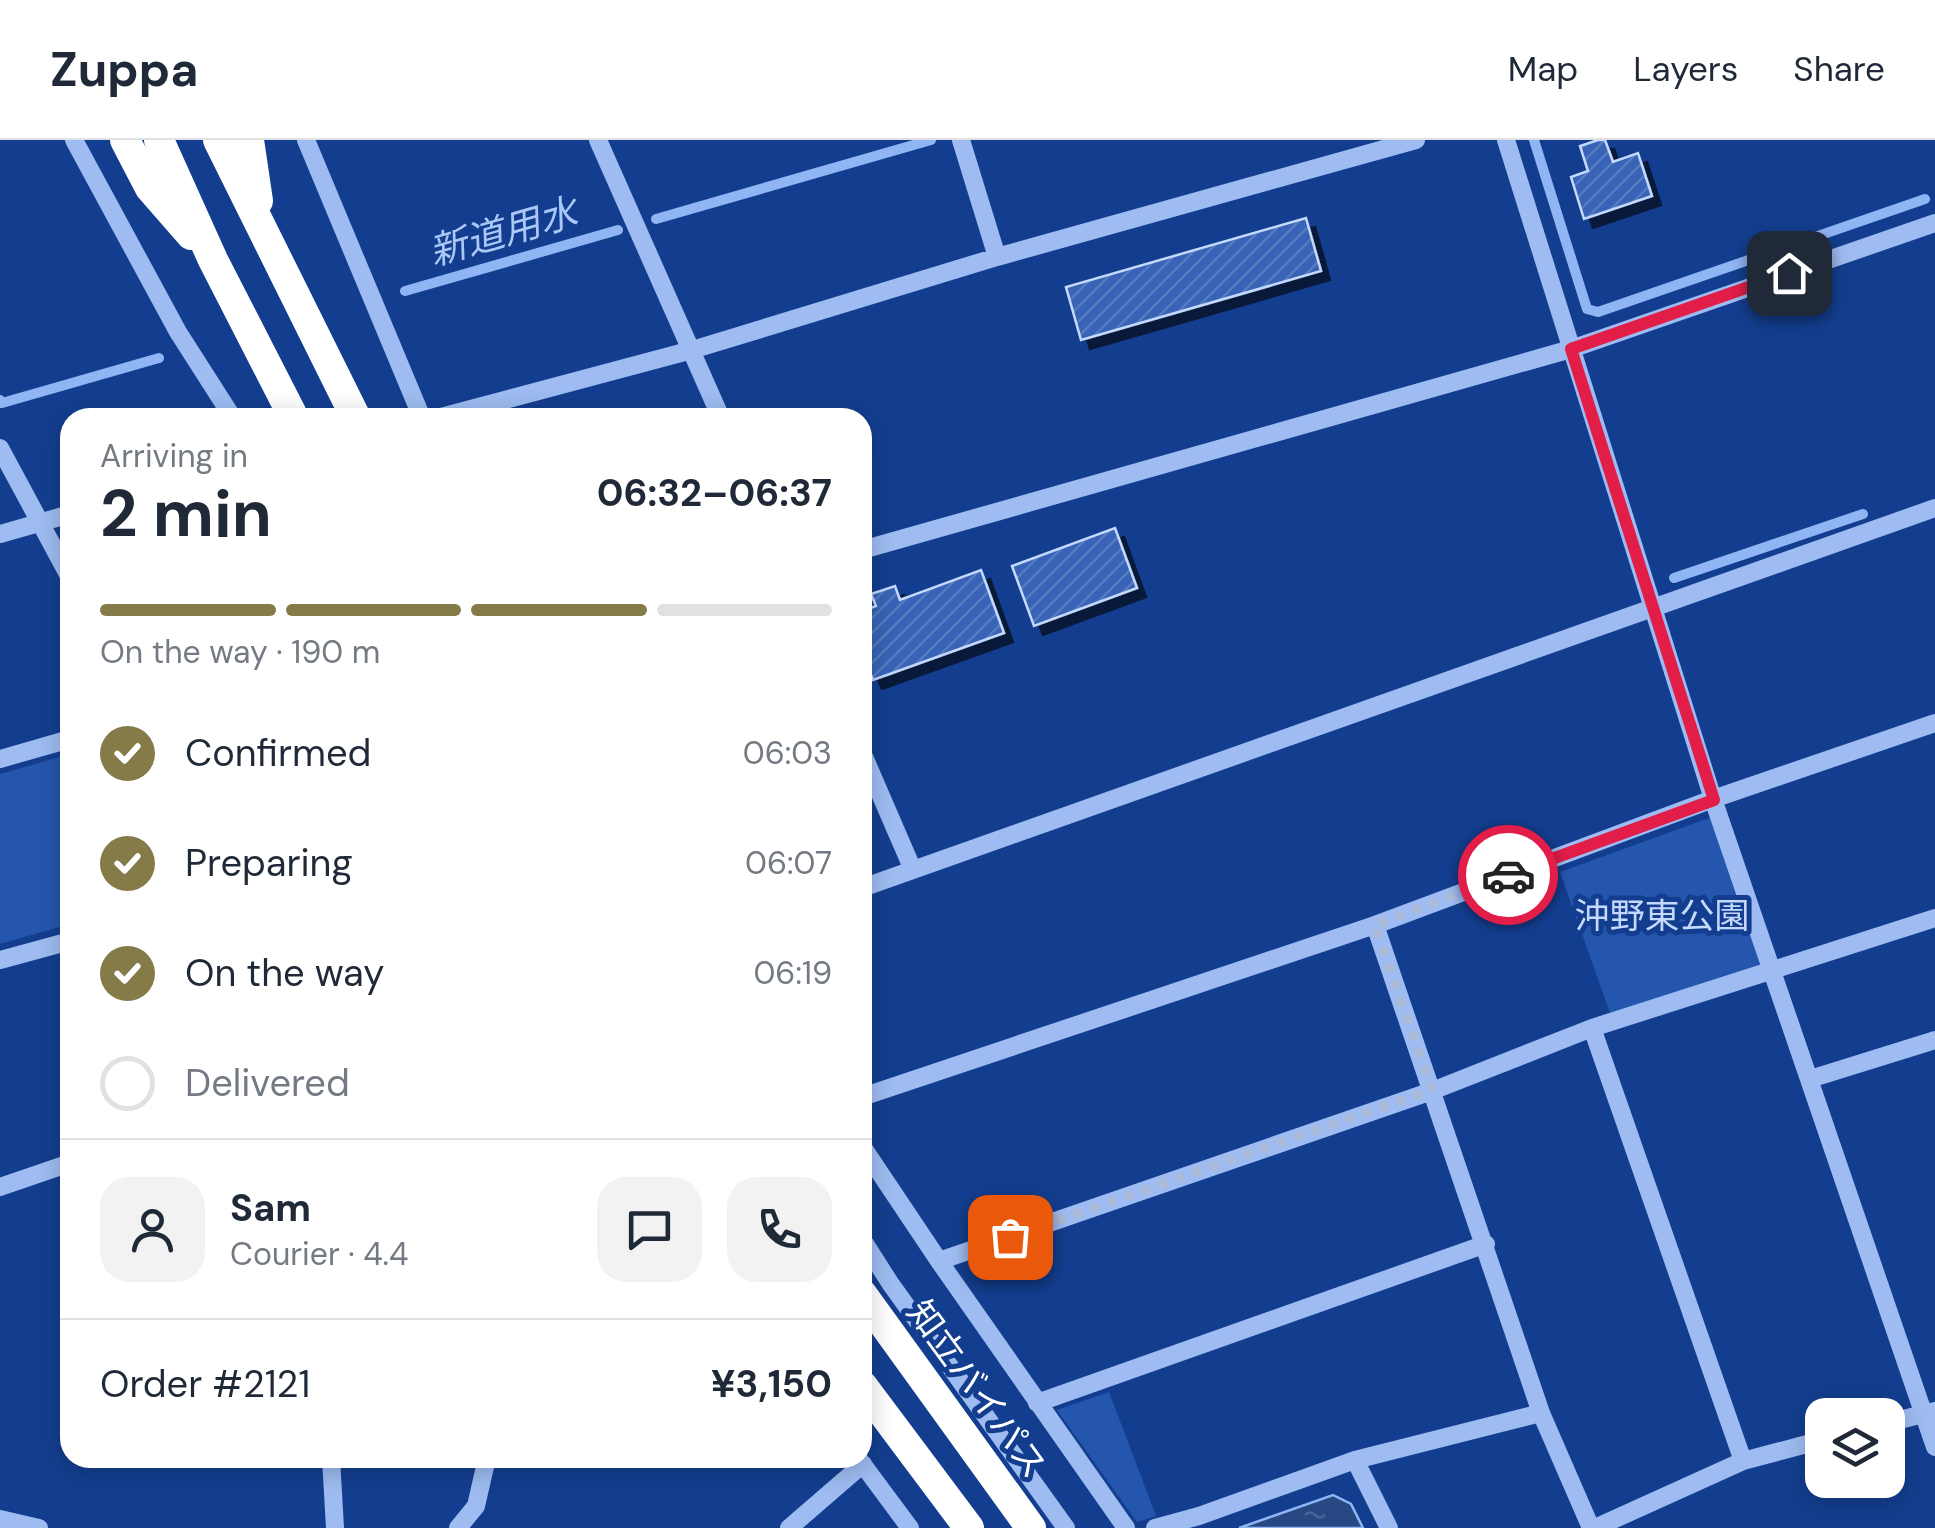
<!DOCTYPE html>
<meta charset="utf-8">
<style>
:root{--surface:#fff;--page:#f2f2f3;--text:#1f2937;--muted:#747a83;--line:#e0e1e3;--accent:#847b49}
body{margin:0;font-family:"DM Sans","Noto Sans JP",sans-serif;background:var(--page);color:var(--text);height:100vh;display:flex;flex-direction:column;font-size:38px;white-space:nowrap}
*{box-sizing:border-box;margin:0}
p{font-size:32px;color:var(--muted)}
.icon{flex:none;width:55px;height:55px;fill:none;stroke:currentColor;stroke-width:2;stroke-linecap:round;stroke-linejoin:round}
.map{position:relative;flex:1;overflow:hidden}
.details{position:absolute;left:60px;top:268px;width:812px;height:1060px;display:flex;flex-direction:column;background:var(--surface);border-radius:30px;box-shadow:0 5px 25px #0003}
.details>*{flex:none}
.fabs{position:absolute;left:1805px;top:1258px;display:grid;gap:20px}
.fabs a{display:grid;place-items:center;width:100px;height:100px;border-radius:20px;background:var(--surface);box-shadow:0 5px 25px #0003;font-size:50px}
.pin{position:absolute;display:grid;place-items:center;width:85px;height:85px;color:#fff;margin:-42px;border-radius:20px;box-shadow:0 5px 15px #0006}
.courier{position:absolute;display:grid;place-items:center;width:100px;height:100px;margin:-50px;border:8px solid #e11d48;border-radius:50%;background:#fff;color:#222;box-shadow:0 2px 12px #0007}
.summary em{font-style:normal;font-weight:700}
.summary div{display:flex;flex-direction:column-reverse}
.summary{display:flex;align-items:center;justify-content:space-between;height:170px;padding:0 40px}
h1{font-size:65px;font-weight:700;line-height:75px}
.bar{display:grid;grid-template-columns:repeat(4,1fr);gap:15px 10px;align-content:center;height:120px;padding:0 40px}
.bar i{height:12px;border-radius:8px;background:var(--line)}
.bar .current{background:var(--accent)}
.bar p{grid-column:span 4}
.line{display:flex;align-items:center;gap:25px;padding:0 40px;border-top:2px solid var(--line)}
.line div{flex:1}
.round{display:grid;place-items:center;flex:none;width:105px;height:105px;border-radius:30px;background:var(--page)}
ol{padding:0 40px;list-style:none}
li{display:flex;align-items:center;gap:30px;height:110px}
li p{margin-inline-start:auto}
li .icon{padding:10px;border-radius:50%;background:var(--accent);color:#fff;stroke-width:4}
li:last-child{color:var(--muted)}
li i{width:55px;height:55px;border:5px solid var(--line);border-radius:50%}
header{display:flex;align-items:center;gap:60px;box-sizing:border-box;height:140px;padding:0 50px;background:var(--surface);border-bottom:2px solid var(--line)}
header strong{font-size:48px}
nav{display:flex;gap:55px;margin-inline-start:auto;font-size:35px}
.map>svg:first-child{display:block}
</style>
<header>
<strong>Zuppa</strong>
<nav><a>Map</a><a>Layers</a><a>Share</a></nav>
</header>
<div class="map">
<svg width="1935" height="1388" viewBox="0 0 1935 1388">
<defs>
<pattern id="water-ripples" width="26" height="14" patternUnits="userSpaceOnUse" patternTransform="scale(2.5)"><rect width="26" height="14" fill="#284884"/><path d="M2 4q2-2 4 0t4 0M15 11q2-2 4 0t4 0" fill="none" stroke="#486396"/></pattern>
<pattern id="building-hatch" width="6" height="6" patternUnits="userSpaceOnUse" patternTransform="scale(2.5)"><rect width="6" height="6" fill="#3764b6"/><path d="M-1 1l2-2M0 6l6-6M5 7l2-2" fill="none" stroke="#557bc1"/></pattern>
<filter id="shadow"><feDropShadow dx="9" dy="9" stdDeviation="0" flood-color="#0009"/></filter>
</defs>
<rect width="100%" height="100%" fill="#133e8f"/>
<!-- green -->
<path fill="#2556ae" d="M70 614V784L0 804V634Z
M1712 677 1761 827 1610 873 1560 732Z
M1109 1252 1156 1376 1137 1382 1057 1270Z"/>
<!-- water -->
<path fill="url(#water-ripples)" stroke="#90b5f4" stroke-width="2.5" d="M1333 1355 1351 1364 1363 1388H1239Z"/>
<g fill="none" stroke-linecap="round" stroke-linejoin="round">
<!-- stream -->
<path stroke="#90b5f4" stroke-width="10" d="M1534 0 1587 169 1598 172 1925 59
M656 79 931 0
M405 151 618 90
M0 260 2 263 159 218
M1674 438 1863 374"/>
</g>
<!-- building -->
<path fill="url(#building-hatch)" stroke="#c5d9fc" stroke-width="2.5" filter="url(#shadow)" d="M1598 0H1605L1613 22 1638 13 1652 56 1584 79 1571 37 1588 31 1580 6Z
M1306 78 1321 131 1081 200 1066 147Z
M1115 388 1137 448 1034 486 1012 426Z
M981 430 1004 493 873 540 862 512V471L876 466 871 454 895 446 900 460Z"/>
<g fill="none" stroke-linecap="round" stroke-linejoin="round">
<!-- minor -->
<path stroke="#9ebcf1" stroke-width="18" d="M74 0 178 192 233 278
M306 0 422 278
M598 0 721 278
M961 0 997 117
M1506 0 1713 659 1935 1307
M437 278 692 210 997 117 1416 0
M0 308 70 438
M0 394 70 374
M862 410 1571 209 1935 83
M862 612 913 730
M0 619 70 599
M862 748 1935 368
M0 820 70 801
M1592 888 1743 1321
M1810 939 1935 900
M862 957 1375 785
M862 1006 939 1121
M0 1047 70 1023
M862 1099 890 1143 1066 1388
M1037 1263 1486 1104
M1541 1273 1591 1388
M1888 1283 1935 1271
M331 1318 335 1388
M858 1318 910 1388
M1355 1320 1389 1388
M0 1379 39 1388
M458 1388 476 1366 487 1318
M789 1388 863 1324
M1126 1388 939 1121 1432 951 1592 888 1935 778
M1155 1388 1199 1376 1355 1320 1541 1273 1375 785 1713 659 1935 583
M1595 1388 1743 1321 1822 1300"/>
<!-- highway -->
<path stroke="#fff" stroke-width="30" d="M125 0 150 48 191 95
M159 0 213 120 294 278
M218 0 356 278
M249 0 258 61
M862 1154 1031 1388
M862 1245 969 1388"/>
</g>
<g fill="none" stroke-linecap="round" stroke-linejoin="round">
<!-- done -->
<path stroke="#acbbd8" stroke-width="10" stroke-dasharray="0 18" d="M1010 1097 1432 950 1375 785 1508 735"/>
<!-- route -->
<path stroke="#e11d48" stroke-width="12" d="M1508 735 1714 660 1571 209 1789 133"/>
</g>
<g text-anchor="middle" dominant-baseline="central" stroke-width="10" stroke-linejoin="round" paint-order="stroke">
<!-- park labels -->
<g font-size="35" fill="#c5d9fc" stroke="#133e8f">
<text x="1662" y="776">沖野東公園</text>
</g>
<!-- street labels -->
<g font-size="35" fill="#fff" stroke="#133e8f">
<text transform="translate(977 1249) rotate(54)">知立バイパス</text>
</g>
<!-- water labels -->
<g font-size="38" font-style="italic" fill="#aac7f8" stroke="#133e8f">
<text transform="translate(503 92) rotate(-16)">新道用水</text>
</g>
</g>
</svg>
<div class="fabs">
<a><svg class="icon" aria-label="layers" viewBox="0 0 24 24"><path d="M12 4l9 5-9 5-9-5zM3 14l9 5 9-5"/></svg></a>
</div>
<div class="pin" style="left:1010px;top:1097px;background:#ea580c"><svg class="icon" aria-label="bag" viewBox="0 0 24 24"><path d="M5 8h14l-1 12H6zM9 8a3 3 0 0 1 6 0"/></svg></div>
<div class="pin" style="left:1789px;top:133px;background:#1f2937"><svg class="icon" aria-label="home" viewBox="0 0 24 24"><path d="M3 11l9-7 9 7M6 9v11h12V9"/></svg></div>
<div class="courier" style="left:1508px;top:735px"><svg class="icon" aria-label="car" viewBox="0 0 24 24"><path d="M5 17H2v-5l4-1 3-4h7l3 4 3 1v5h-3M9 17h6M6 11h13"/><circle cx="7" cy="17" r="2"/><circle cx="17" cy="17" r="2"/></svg></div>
<section class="details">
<div class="summary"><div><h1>2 min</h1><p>Arriving in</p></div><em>06:32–06:37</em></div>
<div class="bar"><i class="current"></i><i class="current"></i><i class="current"></i><i></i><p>On the way · 190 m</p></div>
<ol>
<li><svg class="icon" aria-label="check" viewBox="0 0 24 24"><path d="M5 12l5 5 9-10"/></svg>Confirmed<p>06:03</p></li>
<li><svg class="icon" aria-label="check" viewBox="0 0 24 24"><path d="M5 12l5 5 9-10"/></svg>Preparing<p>06:07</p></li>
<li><svg class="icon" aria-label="check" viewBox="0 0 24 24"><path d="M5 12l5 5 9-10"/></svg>On the way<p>06:19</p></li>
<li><i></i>Delivered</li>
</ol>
<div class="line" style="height:180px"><a class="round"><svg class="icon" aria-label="person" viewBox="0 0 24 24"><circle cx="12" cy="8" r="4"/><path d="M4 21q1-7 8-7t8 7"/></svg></a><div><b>Sam</b><p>Courier · 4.4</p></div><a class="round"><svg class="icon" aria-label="chat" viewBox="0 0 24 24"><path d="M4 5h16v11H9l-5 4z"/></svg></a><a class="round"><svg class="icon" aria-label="phone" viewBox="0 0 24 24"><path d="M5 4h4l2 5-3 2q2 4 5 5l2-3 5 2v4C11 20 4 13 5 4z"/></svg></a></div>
<div class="line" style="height:130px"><div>Order #2121</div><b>¥3,150</b></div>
</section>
</div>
